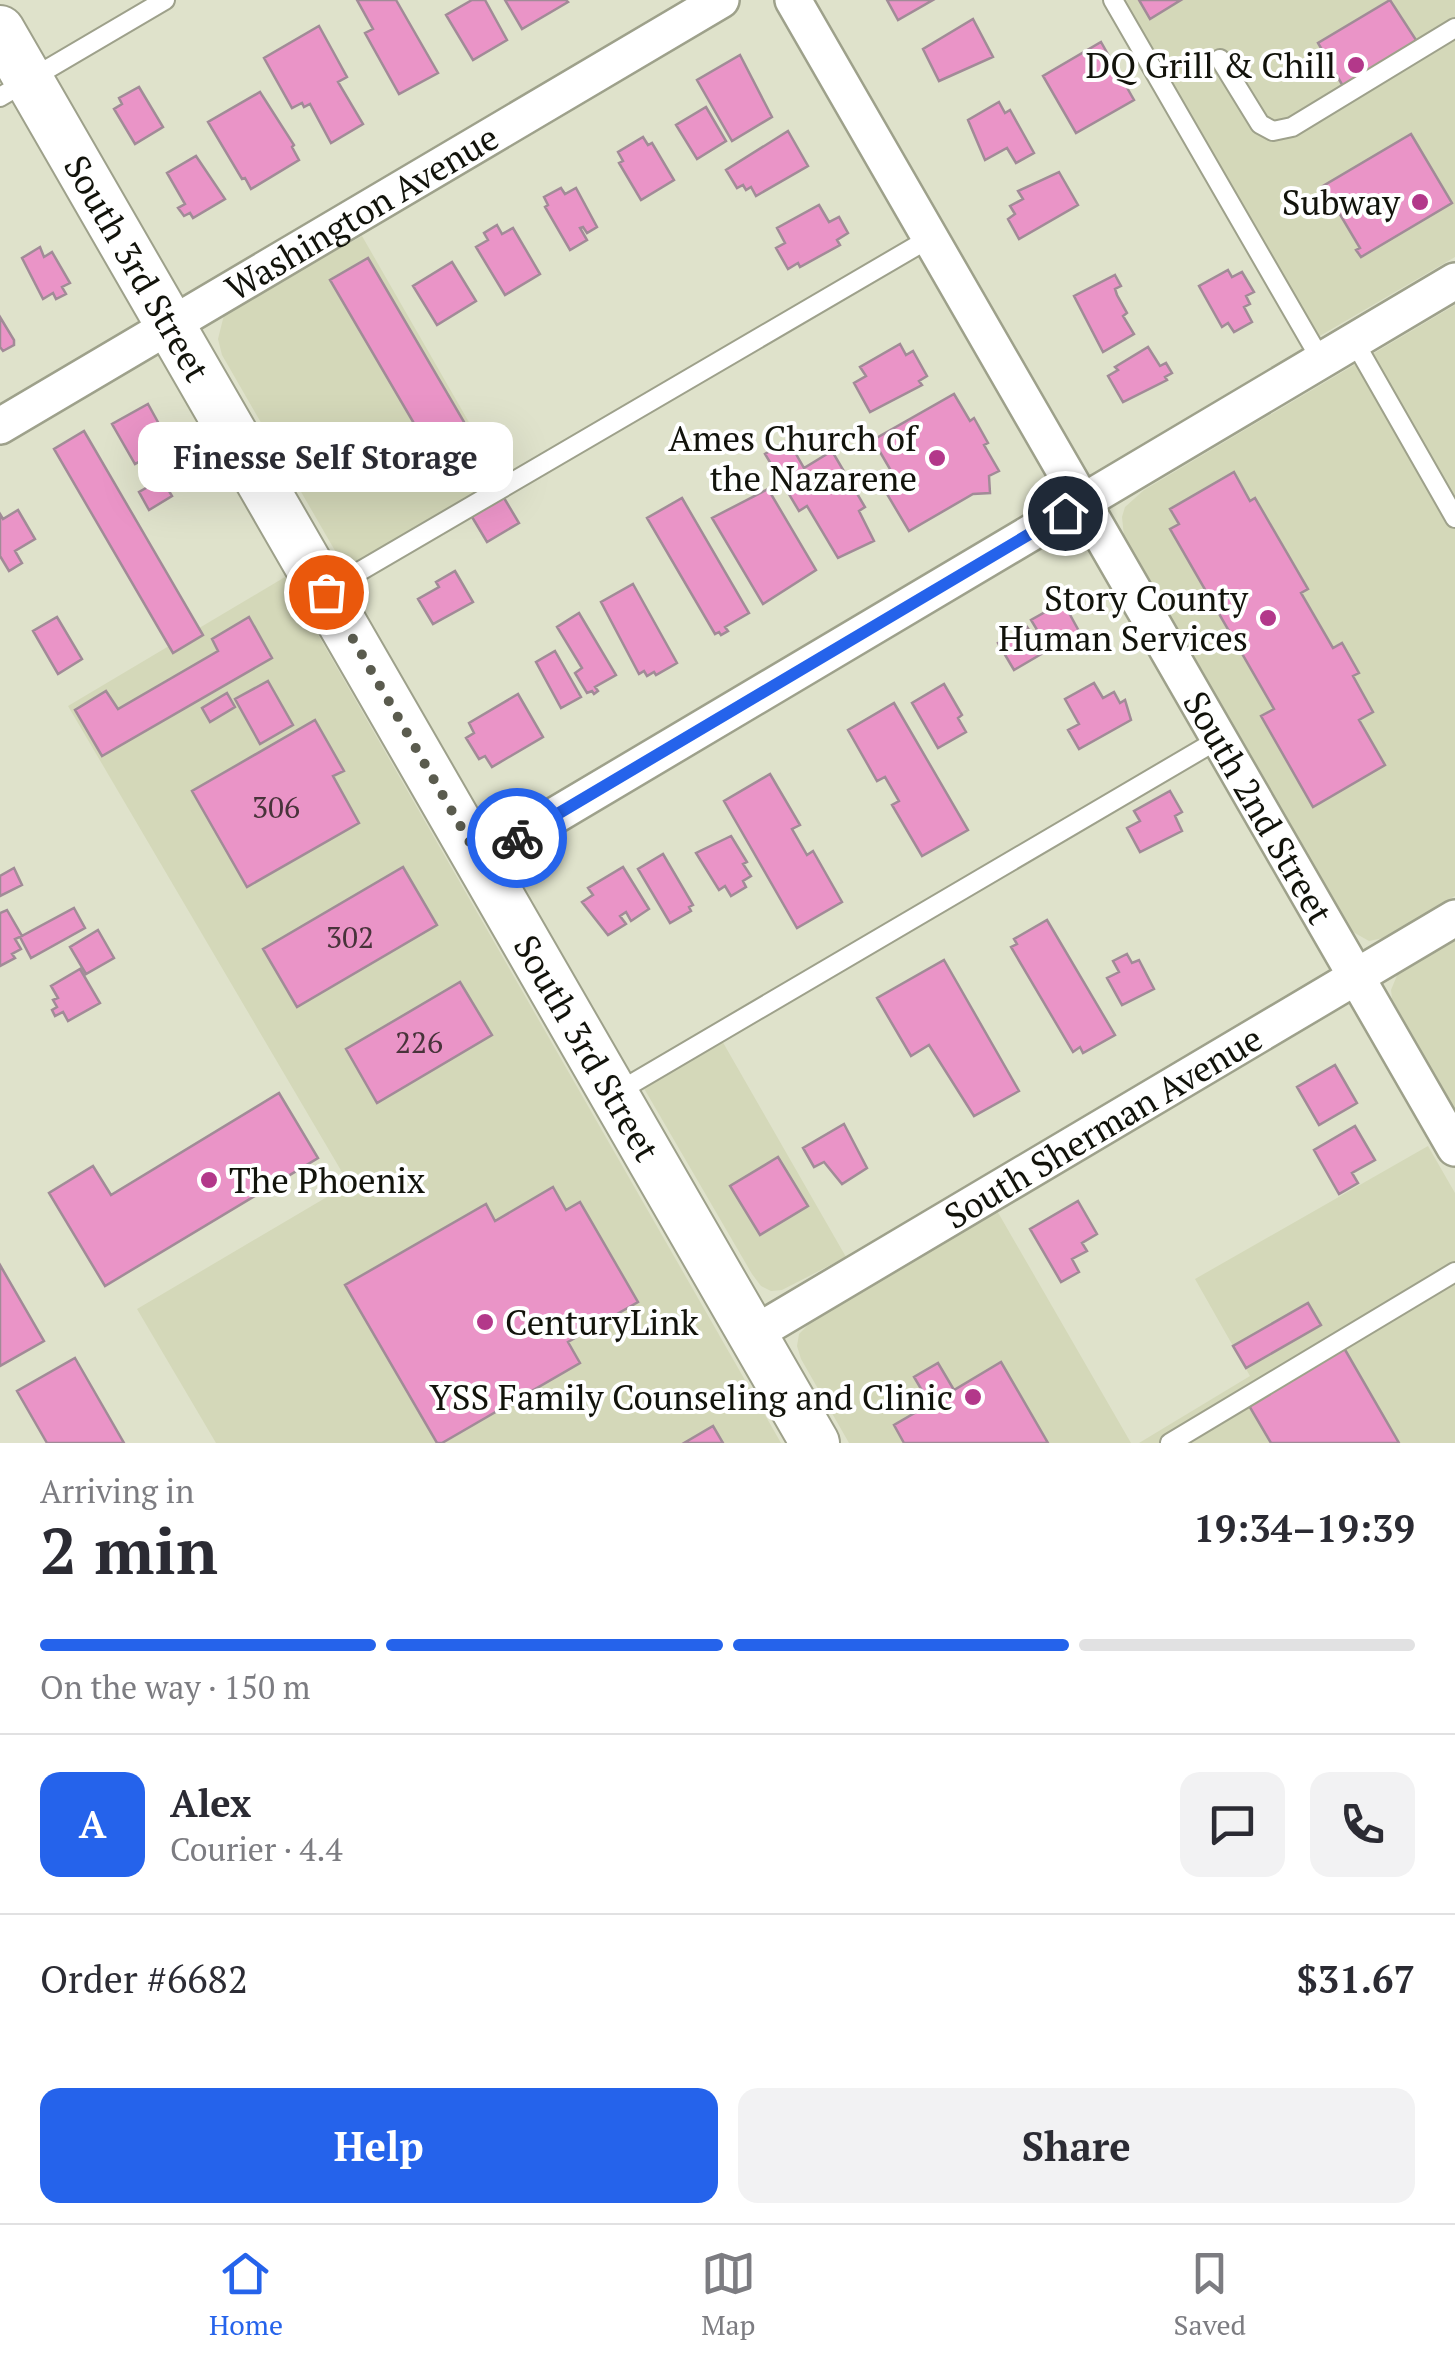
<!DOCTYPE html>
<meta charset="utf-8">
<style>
:root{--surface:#fff;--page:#f2f2f3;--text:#2b2b33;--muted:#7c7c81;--line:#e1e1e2;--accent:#2563eb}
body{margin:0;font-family:"PT Serif",serif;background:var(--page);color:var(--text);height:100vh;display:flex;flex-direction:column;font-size:38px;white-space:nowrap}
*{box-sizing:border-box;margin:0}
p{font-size:32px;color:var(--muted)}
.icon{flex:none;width:55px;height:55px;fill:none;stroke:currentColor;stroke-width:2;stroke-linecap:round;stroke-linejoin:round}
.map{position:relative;height:1443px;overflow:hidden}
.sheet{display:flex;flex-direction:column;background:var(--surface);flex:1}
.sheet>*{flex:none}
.pin{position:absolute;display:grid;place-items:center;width:85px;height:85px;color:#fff;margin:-42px;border:5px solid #fff;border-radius:50%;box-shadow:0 2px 10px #0007}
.courier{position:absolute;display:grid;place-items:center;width:100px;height:100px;margin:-50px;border:8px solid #2563eb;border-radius:50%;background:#fff;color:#222;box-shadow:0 2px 12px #0007}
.bubble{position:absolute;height:70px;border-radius:20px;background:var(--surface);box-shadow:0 10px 40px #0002;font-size:32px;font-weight:600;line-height:70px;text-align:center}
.headline em{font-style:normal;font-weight:600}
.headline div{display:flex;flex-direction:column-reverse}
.headline{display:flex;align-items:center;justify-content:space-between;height:170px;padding:0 40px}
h1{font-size:65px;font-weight:600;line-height:75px}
.bar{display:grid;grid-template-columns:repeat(4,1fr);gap:15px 10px;align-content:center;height:120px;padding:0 40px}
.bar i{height:12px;border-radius:8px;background:var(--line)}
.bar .selected{background:var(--accent)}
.bar p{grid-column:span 4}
.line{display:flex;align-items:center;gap:25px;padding:0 40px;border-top:2px solid var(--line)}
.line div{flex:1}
.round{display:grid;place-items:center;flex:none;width:105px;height:105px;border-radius:20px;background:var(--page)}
.cta{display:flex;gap:20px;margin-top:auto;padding:20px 40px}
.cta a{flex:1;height:115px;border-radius:20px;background:var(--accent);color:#fff;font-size:40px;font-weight:600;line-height:115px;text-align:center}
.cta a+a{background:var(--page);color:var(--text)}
.tabs{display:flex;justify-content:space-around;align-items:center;height:140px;border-top:2px solid var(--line);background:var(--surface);font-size:28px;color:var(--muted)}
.tabs a{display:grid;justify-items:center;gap:5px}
.tabs .selected{color:var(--accent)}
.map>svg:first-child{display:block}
</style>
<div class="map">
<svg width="1455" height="1443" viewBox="0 0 1455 1443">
<rect width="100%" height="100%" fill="#dfe2cb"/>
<!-- built -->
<path fill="#d4d8b9" d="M1118 0H1455V257L1313 340Z
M362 236 501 478 345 568 222 355 218 339 224 315 232 308Z
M1455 305V896L1383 938 1369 941 1353 932 1342 918 1124 536 1122 517 1125 507 1144 490Z
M285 577 781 1443H216L137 1309 349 1184 68 706Z
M1455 937V1110L1392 999 1391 990 1398 973Z
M721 1039 846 1257 782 1290 771 1291 761 1286 752 1274 642 1085Z
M1428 1146 1455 1193V1443H1139L1250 1376 1195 1279Z
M996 1209 1131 1443H849L801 1359 797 1346 799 1334 822 1311Z"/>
<!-- building -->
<path fill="#ea94c7" stroke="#a18b97" stroke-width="2.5" d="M357 0H396L438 73 399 94 365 33 373 29Z
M472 0H485L507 40 473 60 446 15Z
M505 0H566L568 2 522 29Z
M887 0H933L898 20Z
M1139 0H1181L1150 19Z
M1390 0 1418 43 1344 88 1318 43Z
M973 19 993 57 939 81 923 49Z
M319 26 347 77 338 82 363 124 331 143 310 104 304 107 302 103 292 108 264 58Z
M1101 42 1134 100 1076 133 1043 76Z
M740 55 772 117 732 141 697 80Z
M139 87 163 127 135 144 114 109 122 104 119 98Z
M260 92 294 145 292 147 299 160 251 189 245 178 242 179 208 122Z
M999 102 1005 113 1010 110 1034 153 1016 163 1007 148 985 160 968 120Z
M706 107 726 141 697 159 676 125Z
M788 131 808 166 756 196 751 187 746 190 743 185 737 188 726 170Z
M1411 134 1452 203 1361 257 1356 250 1360 248 1323 186Z
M643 137 648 145 652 143 674 180 641 200 619 163 623 161 618 152Z
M196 156 225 199 193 218 190 213 184 216 178 208 185 204 167 173Z
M1059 172 1078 205 1019 239 1008 219 1015 214 1010 206 1023 199 1018 191Z
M561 188 565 194 576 188 597 227 587 233 583 227 580 228 587 240 570 250 545 207 548 205 544 197Z
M819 205 829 222 839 217 848 233 837 240 840 245 800 267 798 263 788 269 776 248 785 243 777 228Z
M497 225 502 234 513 228 540 274 505 295 476 247 488 240 484 233Z
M40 247 44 257 52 252 70 283 62 287 66 294 56 299 53 293 43 299 22 258Z
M368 258 474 439 436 461 330 280Z
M452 262 476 301 437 325 413 286Z
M1228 270 1232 277 1242 272 1254 292 1246 296 1250 304 1244 307 1252 322 1234 332 1228 323 1222 327 1199 286Z
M1115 275 1121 286 1115 289 1117 295 1127 313 1123 316 1134 334 1103 352 1074 296Z
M0 317 14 340V345L3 351 0 347Z
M900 344 906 355 913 351 927 376 919 381 922 385 870 412 854 383 866 376 860 367Z
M1148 347 1160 366 1166 363 1172 373 1165 377 1167 380 1123 402 1108 376 1118 370 1115 367Z
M954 394 970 421 974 418 988 443 984 445 999 471 989 476 990 493 973 494 909 531 884 489 897 481 873 440Z
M148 404 170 444 135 464 112 424Z
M84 431 203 635 173 653 54 449Z
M788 440 804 468 832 451 865 507 859 511 874 541 838 558 807 506 799 511 765 454Z
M1234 472 1250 501 1255 498 1308 589 1301 593 1333 648 1342 643 1359 673 1353 676 1373 712 1359 720 1385 765 1313 807 1261 716 1274 709 1170 529 1179 524 1170 509Z
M162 479 172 496 149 510 139 492Z
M768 489 816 570 763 604 712 518Z
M501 493 519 523 487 542 469 512Z
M682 498 749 613 725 627 728 631 721 635 719 632 715 634 647 518Z
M18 510 35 539 15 551 22 563 9 571 0 556V514L3 519Z
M455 571 473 602 433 624 418 599 439 587 436 582Z
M633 584 677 663 656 675 654 672 647 676 644 671 639 674 601 602Z
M1063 602 1080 633 1050 650 1045 642 1039 645 1043 653 1014 670 998 643 1027 627 1033 636 1039 633 1031 620Z
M579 613 616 675 595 687 598 691 594 694 592 691 587 693 575 673 582 668 557 627Z
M57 617 82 659 58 674 33 631Z
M249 617 272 658 102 756 75 710 106 691 118 709 218 651 212 639Z
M555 651 581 697 561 708 536 662Z
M268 681 293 725 260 744 235 699Z
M1094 683 1103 698 1114 692 1120 703 1125 700 1131 720 1079 749 1068 730 1079 724 1065 699Z
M944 684 962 715 958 718 966 732 938 748 912 703Z
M227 693 235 707 210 722 202 708Z
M518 694 543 737 492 767 485 756 479 759 466 738 474 733 469 723Z
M894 703 968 830 922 856 892 805 899 801 885 777 877 781 848 730Z
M315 720 344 771 333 776 359 823 247 887 192 791Z
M770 774 800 825 792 829 807 855 813 851 842 902 797 928 724 801Z
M1170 791 1182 812 1175 816 1182 831 1140 852 1127 828 1140 821 1134 811Z
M731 836 747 862 743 864 751 876 743 881 746 887 731 896 725 886 719 890 696 853Z
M663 854 693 905 689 907 691 911 670 923 638 869Z
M403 867 437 925 297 1007 263 949Z
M623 867 649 909 631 921 626 912 620 916 626 924 608 935 582 902 593 895 588 888Z
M14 868 22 885 0 896V876Z
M74 908 85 928 31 958 20 937Z
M7 910 22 936 15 939 21 949 12 954 15 958 0 966V913Z
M1047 920 1115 1035 1083 1053 1080 1047 1073 1052 1011 947 1017 944 1014 939Z
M98 930 114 958 86 974 70 947Z
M1127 954 1132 963 1139 960 1154 989 1122 1005 1107 978 1119 972 1113 961Z
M944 960 1019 1091 974 1116 929 1045 911 1056 877 998Z
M80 969 100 1003 68 1021 63 1012 55 1016 52 1010 57 1007 53 1000 58 998 51 986Z
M460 982 492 1035 377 1103 346 1049Z
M1335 1065 1357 1103 1319 1125 1297 1087Z
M279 1093 318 1158 105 1286 49 1193 93 1166 111 1195Z
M844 1124 867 1168 842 1184 824 1162 814 1167 803 1148Z
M1355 1126 1375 1160 1352 1173 1358 1183 1339 1194 1314 1150Z
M778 1157 808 1206 760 1235 730 1186Z
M553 1187 566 1210 580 1202 638 1302 568 1342 580 1363 442 1443H437L345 1285 486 1204 495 1221Z
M1078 1201 1097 1234 1082 1243 1087 1251 1072 1259 1079 1272 1061 1282 1030 1229Z
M0 1265 44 1341 0 1366Z
M1308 1303 1321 1325 1246 1368 1233 1346Z
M1344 1348 1399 1443H1271L1248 1404Z
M75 1358 124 1443H47L17 1391Z
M1001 1362 1048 1443H904L894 1425 930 1404 914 1377 938 1363 954 1390Z
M713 1426 723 1443H684Z"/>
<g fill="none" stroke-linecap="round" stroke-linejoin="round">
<defs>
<path id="service" d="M1113 0 1321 360
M1220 59 1260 124 1273 131 1292 127 1455 28
M0 97 165 0
M1354 341 1455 518
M326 591 930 238
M616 1093 1219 739
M1170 1443 1455 1272"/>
<g id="minor">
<path id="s1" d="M793 0 1455 1148"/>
<path id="s2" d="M0 426 721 0"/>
<path d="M480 860 1455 281"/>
<path id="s3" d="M752 1335 1455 918"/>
</g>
<g id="secondary">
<path id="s4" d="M0 30 815 1443"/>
</g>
</defs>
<!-- service casing -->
<use href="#service" stroke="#9ea18b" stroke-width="22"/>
<!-- minor casing -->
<use href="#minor" stroke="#9ea18b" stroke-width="40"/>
<!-- secondary casing -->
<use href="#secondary" stroke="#9ea18b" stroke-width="52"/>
<!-- service -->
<use href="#service" stroke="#fff" stroke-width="18"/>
<!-- minor -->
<use href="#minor" stroke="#fff" stroke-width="35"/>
<!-- secondary -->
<use href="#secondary" stroke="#fff" stroke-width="48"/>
</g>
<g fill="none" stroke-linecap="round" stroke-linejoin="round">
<!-- done -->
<path stroke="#5a5b4e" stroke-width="10" stroke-dasharray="0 18" d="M326 592 480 860 517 838"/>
<!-- route -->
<path stroke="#2563eb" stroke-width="12" d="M517 838 1065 513"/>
</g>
<!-- markers -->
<g fill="#b3388a" stroke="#fff" stroke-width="4">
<circle cx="1356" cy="65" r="10"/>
<circle cx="1420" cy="202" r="10"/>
<circle cx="937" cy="458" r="10"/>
<circle cx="1268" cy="618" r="10"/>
<circle cx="209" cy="1180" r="10"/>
<circle cx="485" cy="1322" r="10"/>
<circle cx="973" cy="1397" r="10"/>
</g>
<g text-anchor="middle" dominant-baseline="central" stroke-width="8" stroke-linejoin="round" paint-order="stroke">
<!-- number labels -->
<g font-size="30" fill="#48333a">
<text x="276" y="807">306</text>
<text x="350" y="937">302</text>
<text x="419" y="1042">226</text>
</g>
<!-- poi labels -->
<g font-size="35" fill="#12130b" stroke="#fff" text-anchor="end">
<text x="1336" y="65">DQ Grill &amp; Chill</text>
<text x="1400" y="202">Subway</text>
<text x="917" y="438">Ames Church of<tspan x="917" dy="40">the Nazarene</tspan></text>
<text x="1248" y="598">Story County<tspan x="1248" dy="40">Human Services</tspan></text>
<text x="229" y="1180" text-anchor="start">The Phoenix</text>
<text x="505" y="1322" text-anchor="start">CenturyLink</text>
<text x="953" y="1397">YSS Family Counseling and Clinic</text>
</g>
<!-- street labels -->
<g font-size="35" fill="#12130b" stroke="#fff">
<text stroke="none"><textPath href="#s2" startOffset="420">Washington Avenue</textPath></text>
<text stroke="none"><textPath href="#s4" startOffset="275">South 3rd Street</textPath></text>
<text stroke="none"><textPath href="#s1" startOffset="932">South 2nd Street</textPath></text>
<text stroke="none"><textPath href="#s4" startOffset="1175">South 3rd Street</textPath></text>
<text stroke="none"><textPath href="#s3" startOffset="408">South Sherman Avenue</textPath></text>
</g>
</g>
</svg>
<div class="pin" style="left:326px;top:592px;background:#ea580c"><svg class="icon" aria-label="bag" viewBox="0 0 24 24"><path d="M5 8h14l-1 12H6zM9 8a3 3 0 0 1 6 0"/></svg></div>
<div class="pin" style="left:1065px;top:513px;background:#1f2937"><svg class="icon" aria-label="home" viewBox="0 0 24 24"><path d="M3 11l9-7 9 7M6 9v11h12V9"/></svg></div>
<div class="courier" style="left:517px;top:838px"><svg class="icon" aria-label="bike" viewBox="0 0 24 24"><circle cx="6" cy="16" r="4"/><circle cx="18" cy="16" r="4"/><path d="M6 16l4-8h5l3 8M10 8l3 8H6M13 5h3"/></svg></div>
<div class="bubble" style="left:138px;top:422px;width:375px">Finesse Self Storage</div>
</div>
<section class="sheet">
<div class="headline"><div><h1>2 min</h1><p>Arriving in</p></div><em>19:34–19:39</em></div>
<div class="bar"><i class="selected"></i><i class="selected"></i><i class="selected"></i><i></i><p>On the way · 150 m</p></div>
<div class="line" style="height:180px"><b class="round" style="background:var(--accent);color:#fff">A</b><div><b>Alex</b><p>Courier · 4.4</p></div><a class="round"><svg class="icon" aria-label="chat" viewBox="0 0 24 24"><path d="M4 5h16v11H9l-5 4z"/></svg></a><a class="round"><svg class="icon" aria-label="phone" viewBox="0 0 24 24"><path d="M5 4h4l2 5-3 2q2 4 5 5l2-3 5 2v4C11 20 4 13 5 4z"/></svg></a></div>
<div class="line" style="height:130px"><div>Order #6682</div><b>$31.67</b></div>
<div class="cta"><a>Help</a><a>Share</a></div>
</section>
<nav class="tabs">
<a class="selected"><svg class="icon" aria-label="home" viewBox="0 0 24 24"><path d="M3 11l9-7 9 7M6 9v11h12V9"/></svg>Home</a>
<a><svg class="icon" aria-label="map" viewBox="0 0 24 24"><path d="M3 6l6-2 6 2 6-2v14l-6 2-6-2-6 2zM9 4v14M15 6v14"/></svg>Map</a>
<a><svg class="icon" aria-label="saved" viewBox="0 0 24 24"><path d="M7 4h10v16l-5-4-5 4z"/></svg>Saved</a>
</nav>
